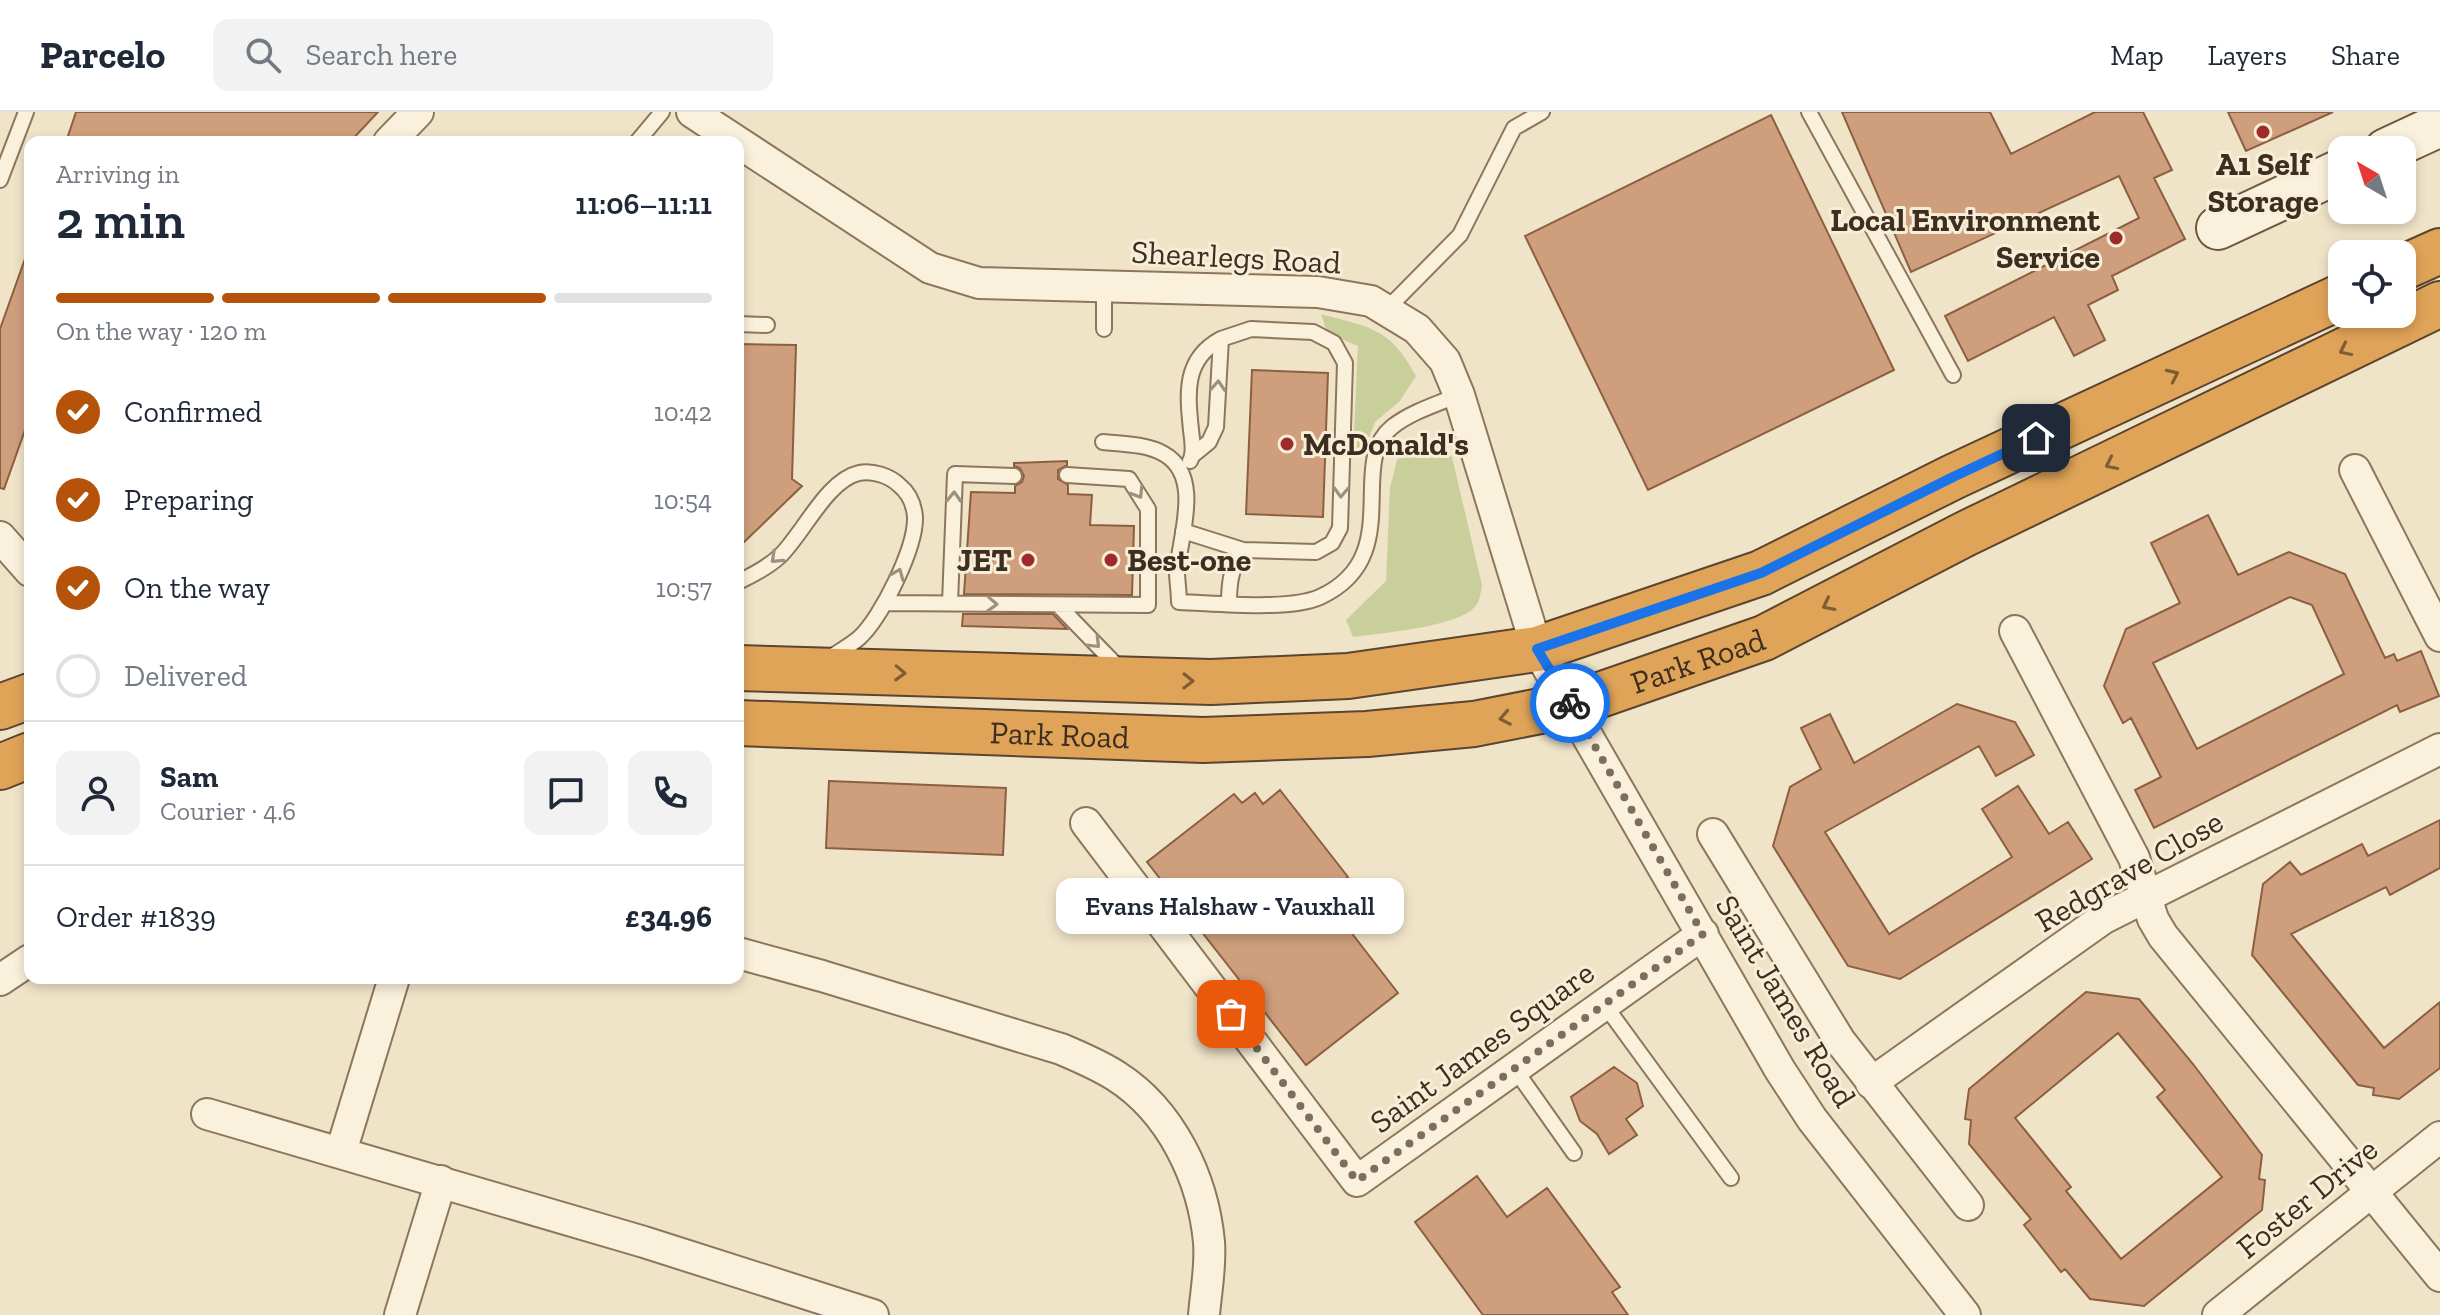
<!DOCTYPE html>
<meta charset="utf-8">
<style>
:root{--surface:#fff;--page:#f2f2f3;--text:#1f2937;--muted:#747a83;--line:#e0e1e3;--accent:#b45309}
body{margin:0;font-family:"Zilla Slab",serif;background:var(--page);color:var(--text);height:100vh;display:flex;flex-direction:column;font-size:30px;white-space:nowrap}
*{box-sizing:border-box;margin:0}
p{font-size:26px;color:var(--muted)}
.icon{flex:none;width:44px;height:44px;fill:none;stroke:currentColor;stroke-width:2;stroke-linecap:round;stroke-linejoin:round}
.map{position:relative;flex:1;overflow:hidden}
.sheet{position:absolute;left:24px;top:24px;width:720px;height:848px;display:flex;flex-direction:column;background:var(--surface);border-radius:16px;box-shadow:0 4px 12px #0003}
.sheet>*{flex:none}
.needle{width:52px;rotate:321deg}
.tools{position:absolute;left:2328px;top:24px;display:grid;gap:16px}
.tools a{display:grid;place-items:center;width:88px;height:88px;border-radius:16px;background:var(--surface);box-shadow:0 4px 12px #0003;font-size:40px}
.pin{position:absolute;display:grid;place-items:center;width:68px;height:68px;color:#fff;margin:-34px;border-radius:16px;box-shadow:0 4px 12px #0006}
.courier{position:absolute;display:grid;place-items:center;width:80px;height:80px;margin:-40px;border:6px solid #1a73e8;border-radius:50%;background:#fff;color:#222;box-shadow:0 2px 10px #0007}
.bubble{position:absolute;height:56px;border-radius:16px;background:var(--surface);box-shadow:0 4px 12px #0003;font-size:26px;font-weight:600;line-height:56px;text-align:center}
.head em{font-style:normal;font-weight:600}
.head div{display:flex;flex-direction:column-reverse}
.head{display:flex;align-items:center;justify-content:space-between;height:136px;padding:0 32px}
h1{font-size:52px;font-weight:600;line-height:60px}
.bar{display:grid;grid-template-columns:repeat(4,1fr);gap:12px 8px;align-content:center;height:96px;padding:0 32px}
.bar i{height:10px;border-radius:6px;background:var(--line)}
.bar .active{background:var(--accent)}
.bar p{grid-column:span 4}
.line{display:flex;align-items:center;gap:20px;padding:0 32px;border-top:2px solid var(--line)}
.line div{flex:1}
.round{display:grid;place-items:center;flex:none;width:84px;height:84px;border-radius:16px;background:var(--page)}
ol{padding:0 32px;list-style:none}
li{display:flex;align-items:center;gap:24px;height:88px}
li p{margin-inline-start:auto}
li .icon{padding:8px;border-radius:50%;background:var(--accent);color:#fff;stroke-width:4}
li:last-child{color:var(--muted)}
li i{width:44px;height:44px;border:4px solid var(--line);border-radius:50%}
header{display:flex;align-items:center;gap:48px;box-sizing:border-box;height:112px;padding:0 40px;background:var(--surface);border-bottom:2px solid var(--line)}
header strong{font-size:38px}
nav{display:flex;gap:44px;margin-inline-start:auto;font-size:28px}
.search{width:560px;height:72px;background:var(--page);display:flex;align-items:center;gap:20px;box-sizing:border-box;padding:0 28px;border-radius:16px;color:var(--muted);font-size:30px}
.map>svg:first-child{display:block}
</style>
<header>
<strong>Parcelo</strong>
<div class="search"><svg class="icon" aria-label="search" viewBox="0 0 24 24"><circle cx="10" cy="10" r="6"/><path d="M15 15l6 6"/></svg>Search here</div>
<nav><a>Map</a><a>Layers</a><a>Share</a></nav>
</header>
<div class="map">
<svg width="2440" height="1203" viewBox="0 0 2440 1203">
<rect width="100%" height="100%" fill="#f0e4c8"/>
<!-- green -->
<path fill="#c9cf9b" d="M1321 202C1369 215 1391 216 1416 264L1400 289 1375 310 1363 342H1353L1358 234 1327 221Z
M1419 330 1438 332 1452 345 1482 473C1481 479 1480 487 1477 492 1464 515 1380 521 1353 525L1346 508 1386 469 1390 376 1397 348Z"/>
<!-- building -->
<path fill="#cf9f7d" stroke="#8d5f41" stroke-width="2" fill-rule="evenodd" d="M76 0H378L350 30H66Z
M1842 0H1990L2011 42 2095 0H2143L2172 58 2154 66 2185 127 2112 164 2118 178 2088 193 2105 228 2074 244 2054 205 1968 249 1945 204 2139 106 2119 64 1911 160Z
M2228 0H2333L2246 39Z
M1771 3 1894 258 1648 378 1525 124Z
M26 144H30V304L4 377 0 376V217Z
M738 232 796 233 792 367 802 374 738 436Z
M1252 258 1328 261 1323 405 1246 402Z
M1067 349V353L1058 358V367L1068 373V382L1092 383 1090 413 1134 414 1132 483 964 482 971 380 1015 381V374L1022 370 1024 364 1020 356 1014 354V351Z
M2208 403 2238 463 2289 440 2345 462 2385 546 2394 542 2397 549 2421 539 2439 584 2400 600 2397 593 2154 716 2135 678 2161 665 2131 606 2123 611 2104 574 2126 517 2180 491 2151 431ZM2290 485 2312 493 2344 562 2197 637 2153 551Z
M963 502H1053L1067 517 962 514Z
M1957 592 2015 610 2034 643 1996 664 1979 634 1825 720 1889 822 2012 745 1982 697 2018 674 2049 722 2068 710 2092 747 1900 867 1848 854 1773 734 1790 675 1821 657 1801 616 1830 602 1854 651Z
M829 669 1006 676 1003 743 826 736Z
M1280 678 1348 765 1323 784 1398 881 1306 953 1147 750 1234 682 1242 691 1255 681 1263 692Z
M2440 708V756L2390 783 2386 775 2291 822 2384 936 2440 890V956L2399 987 2373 983 2374 976 2358 973 2252 843 2263 772 2290 750 2301 763 2362 732 2368 744Z
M2086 880 2139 887 2193 952 2262 1043 2259 1067 2265 1068 2262 1098 2144 1194 2090 1187 2065 1157 2061 1160 2024 1113 2031 1107 1969 1032 1971 1008 1965 1007 1969 977ZM2118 921 2165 978 2157 985 2222 1065 2121 1147 2066 1079 2071 1075 2015 1006Z
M1614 955 1637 971 1643 994 1626 1007 1637 1023 1609 1042 1597 1022 1580 1009 1571 985Z
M1477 1064 1507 1105 1547 1076 1620 1175 1612 1180 1628 1203H1483L1415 1110Z"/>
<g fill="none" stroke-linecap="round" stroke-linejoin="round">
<defs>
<path id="lane" d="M1809 0 1953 263
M637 30 662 0
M0 68 26 0
M1386 198 1460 123 1514 16 1542 0
M738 212 767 213
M1104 217V174
M1103 330C1122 332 1147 332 1164 342 1203 364 1180 424 1177 459 1177 469 1179 480 1179 490 1215 491 1289 499 1320 485 1407 445 1346 352 1392 315 1411 300 1437 292 1459 283
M1193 343 1209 330 1216 315 1221 227 1251 217 1313 220 1334 231 1345 251 1340 416 1332 431 1316 440 1243 438C1231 456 1229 470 1229 491
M1190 349C1195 340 1192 328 1191 318 1187 280 1184 247 1221 227
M1183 419 1243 438
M738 470C753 463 767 456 780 444 803 422 827 368 859 361 872 358 890 364 899 373 909 381 914 393 915 405 916 436 881 506 859 526 850 534 838 540 828 547
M886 491 1148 493V397L1129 367 1067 363
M950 491 955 362 1014 364
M1059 494 1120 557
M1604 892 1731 1066
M1514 956 1574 1041"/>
<path id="street" d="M692 0 930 156 979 171 1318 180 1371 189 1417 217 1445 249 1459 283 1537 537 1780 958 1812 1007 1965 1203
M389 30 418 0
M2355 358 2440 524
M0 425 30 459
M2015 519 2134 746 2153 807 2163 824 2440 1164
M1086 711 1357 1069 1703 822
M1713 722 1840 929 1968 1093
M738 841 822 864 1061 937C1080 945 1099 953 1116 964 1171 999 1203 1066 1209 1130 1211 1154 1206 1179 1204 1203
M0 868 30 848
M1871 971 2104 806 2440 637
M207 1002 644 1130 873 1203
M341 1040 394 866
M400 1203 441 1069
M2218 1203 2440 1025"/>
<path id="secondary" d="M2386 38 2440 13
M2218 116 2342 58"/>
<g id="highway">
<path d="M2402 156 2440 139"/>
<path d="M738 556 1211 570 1348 564 1537 537 1761 461 1953 365 2342 184"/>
<path d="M0 595 30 584"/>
<path id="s1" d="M738 611 1203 628 1367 622 1474 612 1571 593 1764 526 1965 422 2440 192"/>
<path d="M0 655 30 643"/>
</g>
</defs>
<!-- lane casing -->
<use href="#lane" stroke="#8d765c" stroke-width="18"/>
<!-- street casing -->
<use href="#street" stroke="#8d765c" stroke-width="34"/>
<!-- secondary casing -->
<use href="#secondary" stroke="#6f573f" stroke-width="46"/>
<!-- highway casing -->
<use href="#highway" stroke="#5b4430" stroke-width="48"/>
<!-- lane -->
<use href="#lane" stroke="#faf1dc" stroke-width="14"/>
<!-- street -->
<use href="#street" stroke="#faf1dc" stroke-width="30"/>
<!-- secondary -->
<use href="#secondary" stroke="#faf1dc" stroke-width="42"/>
<!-- highway -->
<use href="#highway" stroke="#e0a458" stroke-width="44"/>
</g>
<!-- one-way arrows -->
<defs><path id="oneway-chevron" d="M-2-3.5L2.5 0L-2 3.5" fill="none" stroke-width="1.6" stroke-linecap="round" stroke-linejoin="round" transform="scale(2)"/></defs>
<g stroke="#7e5d36">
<use href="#oneway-chevron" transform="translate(2345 238) rotate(154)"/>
<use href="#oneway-chevron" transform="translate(2173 263) rotate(-25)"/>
<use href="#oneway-chevron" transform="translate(2111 352) rotate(154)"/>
<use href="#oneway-chevron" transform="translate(1828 493) rotate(153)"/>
<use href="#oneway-chevron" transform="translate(900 561) rotate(2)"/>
<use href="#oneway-chevron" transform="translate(1188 569) rotate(1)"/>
<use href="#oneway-chevron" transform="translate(1505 606) rotate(169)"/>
</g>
<g stroke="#9c907e">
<use href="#oneway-chevron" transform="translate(1218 274) rotate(-86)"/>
<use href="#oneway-chevron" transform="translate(1341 380) rotate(92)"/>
<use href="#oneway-chevron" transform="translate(1138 381) rotate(58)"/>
<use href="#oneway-chevron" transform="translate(954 385) rotate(-88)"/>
<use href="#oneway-chevron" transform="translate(776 446) rotate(137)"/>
<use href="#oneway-chevron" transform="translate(898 462) rotate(-68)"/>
<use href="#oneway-chevron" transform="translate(992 492) rotate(2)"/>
<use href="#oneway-chevron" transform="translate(1095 531) rotate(45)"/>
</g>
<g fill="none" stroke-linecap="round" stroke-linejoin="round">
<!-- done -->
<path stroke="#7c6e5b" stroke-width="8" stroke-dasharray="0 14.4" d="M1231 902 1357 1069 1703 822 1570 591"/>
<!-- route -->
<path stroke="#1a73e8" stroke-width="10" d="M1570 591 1537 537 1761 461 1953 365 2036 326"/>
</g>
<!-- markers -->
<g fill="#9e2a2b" stroke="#f7eed8" stroke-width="3">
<circle cx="2263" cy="20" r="8"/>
<circle cx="2116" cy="126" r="8"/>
<circle cx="1287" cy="332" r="8"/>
<circle cx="1028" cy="448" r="8"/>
<circle cx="1111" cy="448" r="8"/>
</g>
<g text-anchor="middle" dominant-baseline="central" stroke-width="6" stroke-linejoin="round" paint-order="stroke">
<!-- poi labels -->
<g font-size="32" font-weight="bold" fill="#3d2e20" stroke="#f7eed8" text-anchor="end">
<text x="2263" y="52" text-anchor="middle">A1 Self<tspan x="2263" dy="37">Storage</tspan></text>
<text x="2100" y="108">Local Environment<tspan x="2100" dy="37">Service</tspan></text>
<text x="1303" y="332" text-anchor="start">McDonald's</text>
<text x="1012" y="448">JET</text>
<text x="1127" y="448" text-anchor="start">Best-one</text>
</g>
<!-- street labels -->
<g font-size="32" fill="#3d2e20" stroke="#f7eed8">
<text transform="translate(1236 145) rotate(3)">Shearlegs Road</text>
<text stroke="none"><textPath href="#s1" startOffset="970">Park Road</textPath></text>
<text stroke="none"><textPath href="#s1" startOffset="322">Park Road</textPath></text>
<text transform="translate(2129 759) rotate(-30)">Redgrave Close</text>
<text transform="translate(1786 889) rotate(59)">Saint James Road</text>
<text transform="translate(1482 935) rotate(-36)">Saint James Square</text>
<text transform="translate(2307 1086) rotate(-39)">Foster Drive</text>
</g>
</g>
</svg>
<div class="tools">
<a><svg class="needle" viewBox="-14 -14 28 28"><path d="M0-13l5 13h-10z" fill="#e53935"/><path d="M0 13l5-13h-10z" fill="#747a83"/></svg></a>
<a><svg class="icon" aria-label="locate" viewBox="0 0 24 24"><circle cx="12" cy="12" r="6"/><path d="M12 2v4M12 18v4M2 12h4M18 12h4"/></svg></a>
</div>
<div class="pin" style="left:1231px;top:902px;background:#ea580c"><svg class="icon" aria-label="bag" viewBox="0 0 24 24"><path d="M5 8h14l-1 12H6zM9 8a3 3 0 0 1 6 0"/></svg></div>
<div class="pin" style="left:2036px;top:326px;background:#1f2937"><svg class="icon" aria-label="home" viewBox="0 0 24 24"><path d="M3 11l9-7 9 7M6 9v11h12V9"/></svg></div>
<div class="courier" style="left:1570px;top:591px"><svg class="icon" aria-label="bike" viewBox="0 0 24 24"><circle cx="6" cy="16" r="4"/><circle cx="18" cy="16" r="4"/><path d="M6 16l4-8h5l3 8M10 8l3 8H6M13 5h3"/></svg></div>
<div class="bubble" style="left:1056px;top:766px;width:348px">Evans Halshaw - Vauxhall</div>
<section class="sheet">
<div class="head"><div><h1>2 min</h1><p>Arriving in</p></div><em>11:06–11:11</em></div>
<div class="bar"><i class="active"></i><i class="active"></i><i class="active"></i><i></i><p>On the way · 120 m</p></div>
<ol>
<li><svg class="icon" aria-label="check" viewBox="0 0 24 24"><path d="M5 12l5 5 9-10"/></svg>Confirmed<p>10:42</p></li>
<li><svg class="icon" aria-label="check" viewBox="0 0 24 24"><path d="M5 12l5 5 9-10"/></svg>Preparing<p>10:54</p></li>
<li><svg class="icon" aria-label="check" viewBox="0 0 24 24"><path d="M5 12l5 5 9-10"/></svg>On the way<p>10:57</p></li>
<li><i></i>Delivered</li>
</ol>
<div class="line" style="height:144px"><a class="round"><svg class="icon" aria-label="person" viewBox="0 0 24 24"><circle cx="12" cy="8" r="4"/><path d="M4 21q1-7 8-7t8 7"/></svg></a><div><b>Sam</b><p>Courier · 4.6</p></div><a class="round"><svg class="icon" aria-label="chat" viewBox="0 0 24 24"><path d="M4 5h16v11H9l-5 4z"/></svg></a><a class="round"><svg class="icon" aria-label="phone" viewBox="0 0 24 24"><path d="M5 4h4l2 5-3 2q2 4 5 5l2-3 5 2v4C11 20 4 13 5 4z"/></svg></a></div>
<div class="line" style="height:104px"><div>Order #1839</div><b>£34.96</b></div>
</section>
</div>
